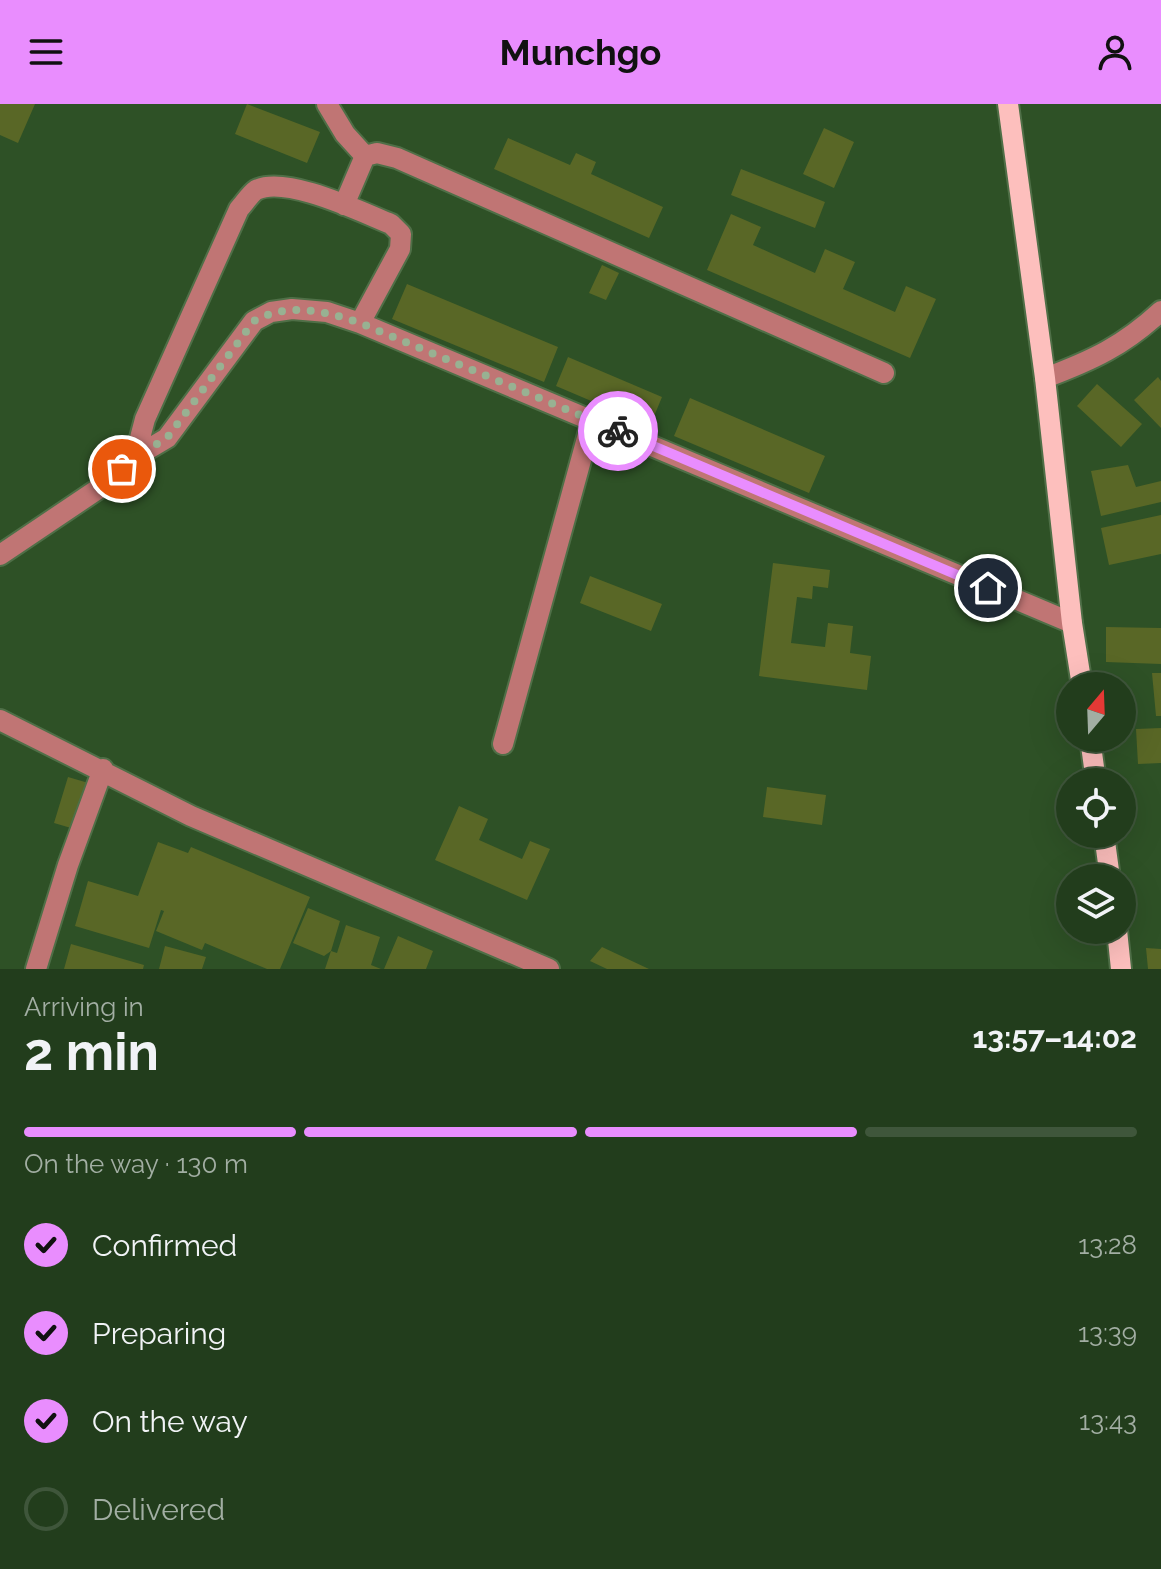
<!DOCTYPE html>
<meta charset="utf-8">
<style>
:root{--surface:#223d1c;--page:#2e4829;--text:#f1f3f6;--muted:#a2aea3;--line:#3f563b;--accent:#e98dfe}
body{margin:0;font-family:Raleway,sans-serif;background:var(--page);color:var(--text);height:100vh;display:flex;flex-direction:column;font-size:30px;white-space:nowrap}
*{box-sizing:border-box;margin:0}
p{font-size:26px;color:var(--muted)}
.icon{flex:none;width:44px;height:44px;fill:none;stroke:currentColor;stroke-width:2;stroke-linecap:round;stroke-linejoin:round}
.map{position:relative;height:865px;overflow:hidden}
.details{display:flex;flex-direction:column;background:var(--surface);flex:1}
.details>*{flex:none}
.needle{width:52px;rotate:19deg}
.fabs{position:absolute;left:1056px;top:568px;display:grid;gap:16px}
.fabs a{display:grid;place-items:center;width:80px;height:80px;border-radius:50%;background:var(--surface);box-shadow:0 8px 32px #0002,0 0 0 2px var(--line);font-size:40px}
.pin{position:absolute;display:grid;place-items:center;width:68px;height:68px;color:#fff;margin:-34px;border:4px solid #fff;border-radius:50%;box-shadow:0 2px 8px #0007}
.courier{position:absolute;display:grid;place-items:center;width:80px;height:80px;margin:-40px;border:6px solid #e98dfe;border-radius:50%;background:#fff;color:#222;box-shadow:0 2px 10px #0007}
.summary em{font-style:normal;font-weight:700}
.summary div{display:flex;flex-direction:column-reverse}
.summary{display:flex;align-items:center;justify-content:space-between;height:136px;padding:0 24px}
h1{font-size:52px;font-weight:700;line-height:60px}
.bar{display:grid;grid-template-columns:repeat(4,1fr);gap:12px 8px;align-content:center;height:96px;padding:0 24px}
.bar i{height:10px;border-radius:6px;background:var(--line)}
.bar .on{background:var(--accent)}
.bar p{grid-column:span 4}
ol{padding:0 24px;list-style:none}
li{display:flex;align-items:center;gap:24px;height:88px}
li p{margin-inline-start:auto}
li .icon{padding:8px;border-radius:50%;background:var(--accent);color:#111;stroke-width:4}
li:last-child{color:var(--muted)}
li i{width:44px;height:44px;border:4px solid var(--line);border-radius:50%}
header{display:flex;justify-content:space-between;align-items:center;height:104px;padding:0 24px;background:var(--accent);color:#111;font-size:36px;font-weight:700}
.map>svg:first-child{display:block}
</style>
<header><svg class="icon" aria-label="menu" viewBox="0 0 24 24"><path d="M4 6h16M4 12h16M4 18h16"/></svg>Munchgo<svg class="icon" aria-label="person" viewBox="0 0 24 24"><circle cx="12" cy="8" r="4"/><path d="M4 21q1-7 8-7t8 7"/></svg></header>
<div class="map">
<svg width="1161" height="865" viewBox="0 0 1161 865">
<rect width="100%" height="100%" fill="#2e5126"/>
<!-- building -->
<path fill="#596726" d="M0 0H35L18 39 0 31Z
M247 0 320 28 307 59 235 30Z
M824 24 854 38 834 84 803 70Z
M508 34 570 61 576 49 596 58 591 70 663 103 649 134 494 65Z
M741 65 825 98 815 124 731 91Z
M731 110 761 123 753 141 815 169 825 145 855 158 843 185 895 208 906 182 936 195 910 254 707 166Z
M602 161 619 169 606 196 589 189Z
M407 180 558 243 544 278 392 215Z
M568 253 662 293 650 322 556 282Z
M1158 273 1161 277V324L1134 296Z
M1097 280 1142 320 1121 343 1077 302Z
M690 294 825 352 809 389 674 332Z
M1128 361 1136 383 1161 377V398L1101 412 1091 367Z
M1161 411V450L1109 461 1101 424Z
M773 459 830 466 828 484 813 482 812 495 797 493 791 539 825 543 828 519 853 522 850 549 871 552 867 586 759 572Z
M590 472 662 500 651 527 580 499Z
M1106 523 1161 524V560L1106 558Z
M1152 569H1161V612H1156Z
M1161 624V659L1138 660 1136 625Z
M68 673 102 683 88 729 54 719Z
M767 683 826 691 822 721 763 713Z
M459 702 488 715 479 736 522 755 530 737 550 745 527 796 435 756Z
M158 738 188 749 191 743 310 793 280 865H267L205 839 202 846 156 827 164 807 161 806 149 844 75 822 88 777 138 792Z
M308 804 340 817 331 847 324 852 293 839Z
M346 821 380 833 371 861 381 865H325L331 847 337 849Z
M398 832 433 847 426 865H384Z
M71 840 144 861 143 865H64Z
M165 842 206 853 202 865H159Z
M602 843 649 865H607L590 857Z
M1146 844 1161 845V865H1148Z"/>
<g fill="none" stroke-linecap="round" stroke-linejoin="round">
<defs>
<path id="minor" d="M327 0 345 30 365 52
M344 101 365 52 377 49 397 54 884 269
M1045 274C1093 256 1123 242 1161 207
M135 353 167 334 254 217 271 208 292 205 327 208 360 219 1072 519
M0 451 110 377 135 353 145 315 239 105C244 100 250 90 256 86 286 71 361 108 391 120L401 130 400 145 360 219
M0 616 191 712 549 865
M503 640 592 316
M36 865 68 761 103 665"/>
<path id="major" d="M1008 0 1045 274 1072 519 1082 582
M1090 634 1096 678
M1104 730 1110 774
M1117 826 1121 865"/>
</defs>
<!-- minor casing -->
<use href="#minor" stroke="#4f6f47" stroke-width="24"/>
<!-- major casing -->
<use href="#major" stroke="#4f6f47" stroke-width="24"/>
<!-- minor -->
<use href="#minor" stroke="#c07574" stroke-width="20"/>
<!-- major -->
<use href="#major" stroke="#fdbfbd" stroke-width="20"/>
</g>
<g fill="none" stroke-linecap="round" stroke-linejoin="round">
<!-- done -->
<path stroke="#98b192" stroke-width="8" stroke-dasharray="0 14.4" d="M122 365 135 353 167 334 254 217C289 198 325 207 360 219L618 327"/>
<!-- route -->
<path stroke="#e98dfe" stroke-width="10" d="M618 327 988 484"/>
</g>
</svg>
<div class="fabs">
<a><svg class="needle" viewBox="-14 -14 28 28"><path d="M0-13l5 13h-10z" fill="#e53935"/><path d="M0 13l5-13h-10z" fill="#a2aea3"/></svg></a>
<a><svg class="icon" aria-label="locate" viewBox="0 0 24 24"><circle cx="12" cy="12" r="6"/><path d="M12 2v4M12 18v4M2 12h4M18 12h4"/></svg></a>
<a><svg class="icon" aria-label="layers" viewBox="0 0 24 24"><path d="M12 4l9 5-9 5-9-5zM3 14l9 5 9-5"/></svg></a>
</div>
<div class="pin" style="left:122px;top:365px;background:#ea580c"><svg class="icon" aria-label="bag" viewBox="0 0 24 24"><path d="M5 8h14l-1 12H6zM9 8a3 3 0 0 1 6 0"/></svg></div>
<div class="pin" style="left:988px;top:484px;background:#1f2937"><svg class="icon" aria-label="home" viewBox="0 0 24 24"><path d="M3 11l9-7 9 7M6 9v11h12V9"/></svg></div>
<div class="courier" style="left:618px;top:327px"><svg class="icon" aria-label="bike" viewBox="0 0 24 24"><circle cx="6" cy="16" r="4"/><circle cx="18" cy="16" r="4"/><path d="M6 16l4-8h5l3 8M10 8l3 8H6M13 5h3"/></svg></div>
</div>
<section class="details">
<div class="summary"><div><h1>2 min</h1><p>Arriving in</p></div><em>13:57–14:02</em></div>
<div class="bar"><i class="on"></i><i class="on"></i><i class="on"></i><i></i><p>On the way · 130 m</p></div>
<ol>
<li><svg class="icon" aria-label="check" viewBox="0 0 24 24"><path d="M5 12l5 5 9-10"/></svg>Confirmed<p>13:28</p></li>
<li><svg class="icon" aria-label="check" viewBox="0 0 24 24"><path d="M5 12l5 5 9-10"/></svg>Preparing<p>13:39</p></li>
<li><svg class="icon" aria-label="check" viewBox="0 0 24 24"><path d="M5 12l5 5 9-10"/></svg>On the way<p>13:43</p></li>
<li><i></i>Delivered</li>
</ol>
</section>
